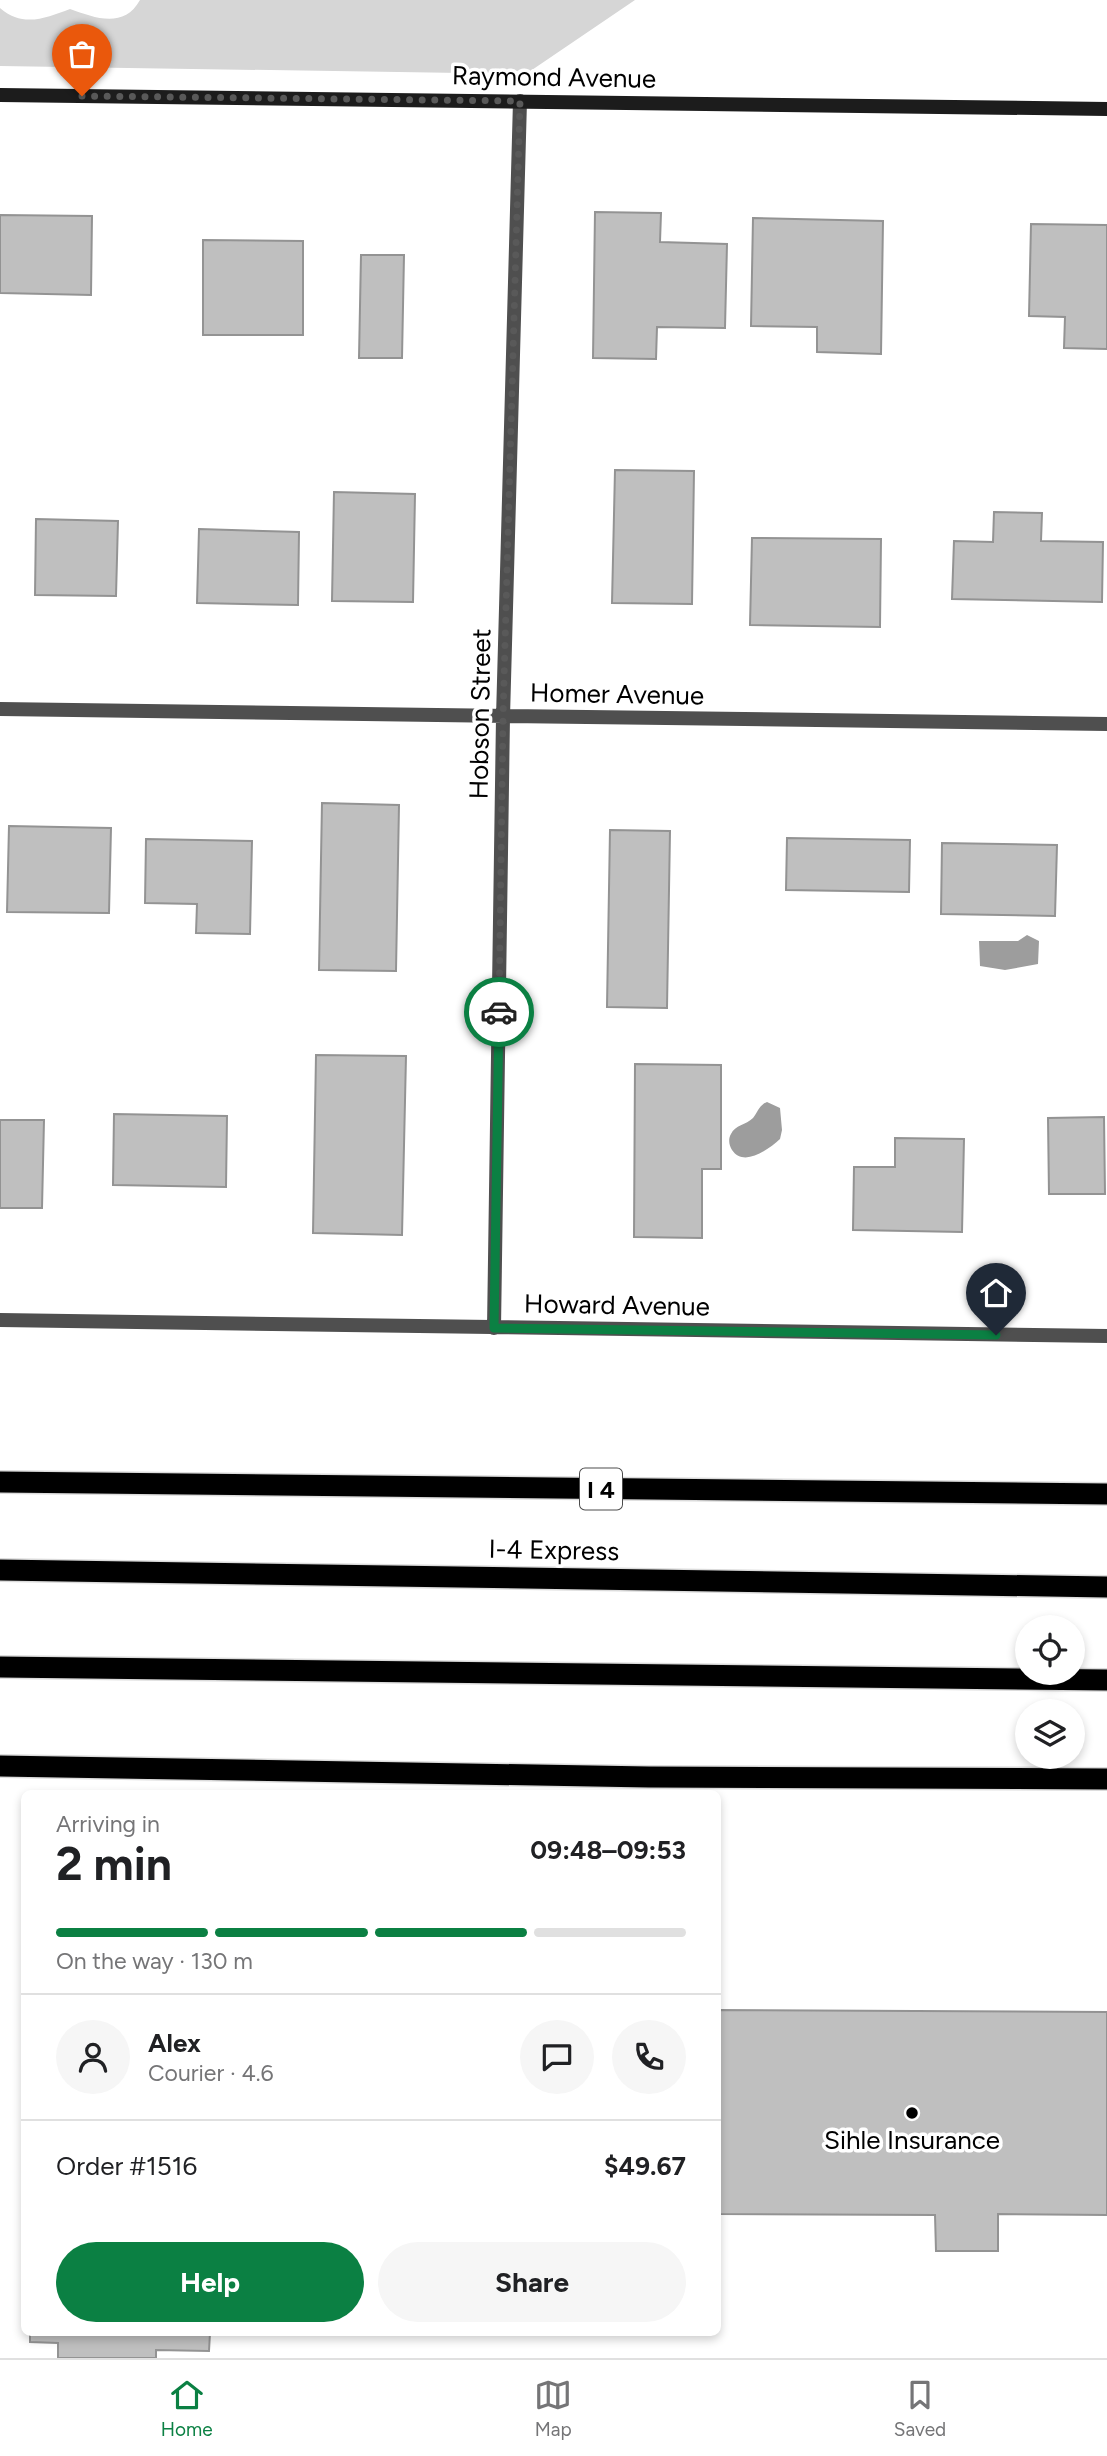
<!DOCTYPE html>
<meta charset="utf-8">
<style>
:root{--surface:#fff;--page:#f6f6f6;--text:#202124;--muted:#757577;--line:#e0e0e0;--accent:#0b8043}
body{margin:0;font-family:Figtree,sans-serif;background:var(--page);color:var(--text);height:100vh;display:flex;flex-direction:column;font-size:26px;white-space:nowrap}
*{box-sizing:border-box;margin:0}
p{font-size:23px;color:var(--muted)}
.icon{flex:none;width:38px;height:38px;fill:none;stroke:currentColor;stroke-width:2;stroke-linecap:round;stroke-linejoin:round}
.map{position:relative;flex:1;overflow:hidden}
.side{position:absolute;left:21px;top:1790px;width:700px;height:546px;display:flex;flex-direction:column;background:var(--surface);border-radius:10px;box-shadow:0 4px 10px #0003}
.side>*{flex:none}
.fabs{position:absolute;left:1015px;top:1615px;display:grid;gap:14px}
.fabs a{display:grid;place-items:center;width:70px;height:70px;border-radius:50%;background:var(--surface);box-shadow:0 4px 10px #0003;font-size:35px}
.pin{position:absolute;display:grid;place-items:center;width:60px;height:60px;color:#fff;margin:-72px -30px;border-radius:50% 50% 50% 0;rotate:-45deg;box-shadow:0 0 7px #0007}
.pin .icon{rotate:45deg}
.courier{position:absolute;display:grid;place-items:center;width:70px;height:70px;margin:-35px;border:5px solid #0b8043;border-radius:50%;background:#fff;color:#222;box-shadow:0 2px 9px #0007}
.summary em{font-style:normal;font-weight:700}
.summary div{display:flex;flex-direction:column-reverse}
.summary{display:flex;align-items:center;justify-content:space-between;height:119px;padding:0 35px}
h1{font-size:46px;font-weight:700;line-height:52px}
.bar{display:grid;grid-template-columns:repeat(4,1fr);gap:10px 7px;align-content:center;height:84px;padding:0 35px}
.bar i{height:9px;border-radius:5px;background:var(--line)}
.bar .selected{background:var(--accent)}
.bar p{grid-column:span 4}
.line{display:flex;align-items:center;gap:18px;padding:0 35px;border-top:2px solid var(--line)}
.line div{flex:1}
.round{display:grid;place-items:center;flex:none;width:74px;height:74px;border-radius:37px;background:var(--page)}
.primary-button{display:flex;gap:14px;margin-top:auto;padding:14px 35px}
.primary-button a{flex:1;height:80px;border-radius:42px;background:var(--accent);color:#fff;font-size:28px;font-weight:700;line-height:80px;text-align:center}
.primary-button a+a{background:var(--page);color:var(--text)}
.dock{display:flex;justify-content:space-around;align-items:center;height:98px;border-top:2px solid var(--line);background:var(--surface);font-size:19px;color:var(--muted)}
.dock a{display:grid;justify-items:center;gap:4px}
.dock .selected{color:var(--accent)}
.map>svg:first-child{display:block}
</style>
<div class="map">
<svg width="1107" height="2358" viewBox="0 0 1107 2358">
<rect width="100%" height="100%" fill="#fff"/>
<!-- green -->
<path fill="#d6d6d6" d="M140 0H635L526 74 0 66V8C23 28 46 18 70 9 95 18 124 29 140 0Z"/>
<!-- water -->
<path fill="#9d9d9d" d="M1027 935 1039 941 1038 964 1005 970 980 966 979 941H1018Z
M767 1102 780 1108 782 1130 780 1139C769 1149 744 1168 732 1150 729 1145 728 1139 731 1134 735 1125 746 1125 753 1118 758 1112 759 1105 767 1102Z"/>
<!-- building -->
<path fill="#bfbfbf" stroke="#939393" stroke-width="2" d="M595 212 661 213 660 242 727 244 725 328 657 327 656 359 593 358Z
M0 215 92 216 91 295 0 293Z
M753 218 883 221 881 354 817 352V327L751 326Z
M1031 224 1107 225V349L1064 348 1065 317 1029 316Z
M203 240 303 241V335H203Z
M361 255H404L402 358H359Z
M615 470 694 471 692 604 612 603Z
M334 492 415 494 413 602 332 601Z
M994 512 1042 513 1041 541 1103 542 1102 602 952 599 954 541 993 542Z
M36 519 118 521 116 596 35 595Z
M199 529 299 532 298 605 197 603Z
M752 538 881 539 880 627 750 625Z
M322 803 399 805 396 971 319 970Z
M9 826 111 828 109 913 7 912Z
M610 830 670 831 667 1008 607 1007Z
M787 838 910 840 909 892 786 890Z
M146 839 252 841 250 934 196 933 197 904 145 903Z
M942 843 1057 845 1055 916 941 914Z
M316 1055 406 1056 402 1235 313 1233Z
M635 1064 721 1065V1169H702V1238L634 1237Z
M114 1114 227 1116 226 1187 113 1185Z
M1104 1117 1105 1194H1049L1048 1118Z
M0 1120H44L42 1208H0Z
M895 1138 964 1139 962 1232 853 1230 854 1167H895Z
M718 2010 1107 2012V2215L998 2214V2251H936L935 2215 718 2214Z
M30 2333H210L209 2351 156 2350V2358H58V2343L30 2342Z"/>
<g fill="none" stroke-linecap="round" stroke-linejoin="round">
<defs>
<path id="highway" d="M0 1482 1107 1494
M0 1570 1107 1587
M0 1667 1107 1680
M0 1766 649 1777 1107 1779"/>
</defs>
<!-- highway casing -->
<use href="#highway" stroke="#dbdbdb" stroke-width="24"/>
<!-- street -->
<path stroke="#4f4f4f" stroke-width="14" d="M0 709 1107 724
M0 1320 1107 1336
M494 1328 503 717 520 101"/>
<!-- secondary -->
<path stroke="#1c1c1c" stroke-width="14" d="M0 95 1107 109"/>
<!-- highway -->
<use href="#highway" stroke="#000" stroke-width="21"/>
</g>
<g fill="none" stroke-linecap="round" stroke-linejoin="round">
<!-- done -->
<path stroke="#595959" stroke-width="7" stroke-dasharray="0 12.6" d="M82 96 520 101 503 717 499 1012"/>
<!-- route -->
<path stroke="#0b8043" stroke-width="9" d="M499 1012 494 1328 996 1335"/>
</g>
<!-- markers -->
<circle fill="#000" stroke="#fff" stroke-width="2.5" cx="912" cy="2113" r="7"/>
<g text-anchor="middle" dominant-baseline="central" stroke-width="7" stroke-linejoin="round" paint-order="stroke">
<!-- shield labels -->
<rect fill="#fff" stroke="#4c4c4c" stroke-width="2" x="580" y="1468.5" width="42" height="41" rx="5"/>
<g font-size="24" font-weight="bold" fill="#000">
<text x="601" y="1489">I 4</text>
</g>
<!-- street labels -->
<g font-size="26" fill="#000" stroke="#fff">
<text transform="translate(554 77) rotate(1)">Raymond Avenue</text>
<text transform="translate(617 694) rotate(1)">Homer Avenue</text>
<text transform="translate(480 714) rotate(-89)">Hobson Street</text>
<text transform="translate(617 1305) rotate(1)">Howard Avenue</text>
<text transform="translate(554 1550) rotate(1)">I-4 Express</text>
</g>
<!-- poi labels -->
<g font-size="26" fill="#000" stroke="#fff">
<text x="912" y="2140">Sihle Insurance</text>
</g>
</g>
</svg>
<div class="fabs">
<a><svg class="icon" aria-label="locate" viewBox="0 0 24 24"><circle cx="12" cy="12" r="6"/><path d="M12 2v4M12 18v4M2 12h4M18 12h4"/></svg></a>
<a><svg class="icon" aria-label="layers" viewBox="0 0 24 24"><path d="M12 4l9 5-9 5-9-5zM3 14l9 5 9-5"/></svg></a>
</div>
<div class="pin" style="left:82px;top:96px;background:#ea580c"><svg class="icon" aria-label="bag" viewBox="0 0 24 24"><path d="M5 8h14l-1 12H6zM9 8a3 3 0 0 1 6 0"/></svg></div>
<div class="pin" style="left:996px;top:1335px;background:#1f2937"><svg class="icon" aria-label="home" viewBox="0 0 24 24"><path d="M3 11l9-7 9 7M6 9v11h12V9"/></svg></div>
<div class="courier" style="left:499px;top:1012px"><svg class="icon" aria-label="car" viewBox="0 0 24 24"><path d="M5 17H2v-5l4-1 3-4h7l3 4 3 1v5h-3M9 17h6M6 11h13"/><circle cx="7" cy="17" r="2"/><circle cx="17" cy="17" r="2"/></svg></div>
<section class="side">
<div class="summary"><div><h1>2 min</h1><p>Arriving in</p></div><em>09:48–09:53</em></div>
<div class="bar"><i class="selected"></i><i class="selected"></i><i class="selected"></i><i></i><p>On the way · 130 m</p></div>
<div class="line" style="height:126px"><a class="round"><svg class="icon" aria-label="person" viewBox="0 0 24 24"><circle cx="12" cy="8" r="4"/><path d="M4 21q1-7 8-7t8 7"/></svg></a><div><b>Alex</b><p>Courier · 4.6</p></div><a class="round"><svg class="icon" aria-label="chat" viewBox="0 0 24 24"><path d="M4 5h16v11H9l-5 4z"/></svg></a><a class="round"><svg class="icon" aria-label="phone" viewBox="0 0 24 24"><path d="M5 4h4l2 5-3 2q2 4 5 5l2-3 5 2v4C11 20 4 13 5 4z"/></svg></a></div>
<div class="line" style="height:91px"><div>Order #1516</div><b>$49.67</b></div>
<div class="primary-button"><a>Help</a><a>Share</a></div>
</section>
</div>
<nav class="dock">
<a class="selected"><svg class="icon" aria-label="home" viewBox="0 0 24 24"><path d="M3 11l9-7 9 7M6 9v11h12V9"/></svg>Home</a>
<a><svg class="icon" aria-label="map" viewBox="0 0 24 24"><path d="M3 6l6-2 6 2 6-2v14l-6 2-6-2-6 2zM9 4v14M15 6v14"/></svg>Map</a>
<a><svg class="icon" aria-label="saved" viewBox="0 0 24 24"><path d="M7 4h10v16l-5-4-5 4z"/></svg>Saved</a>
</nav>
